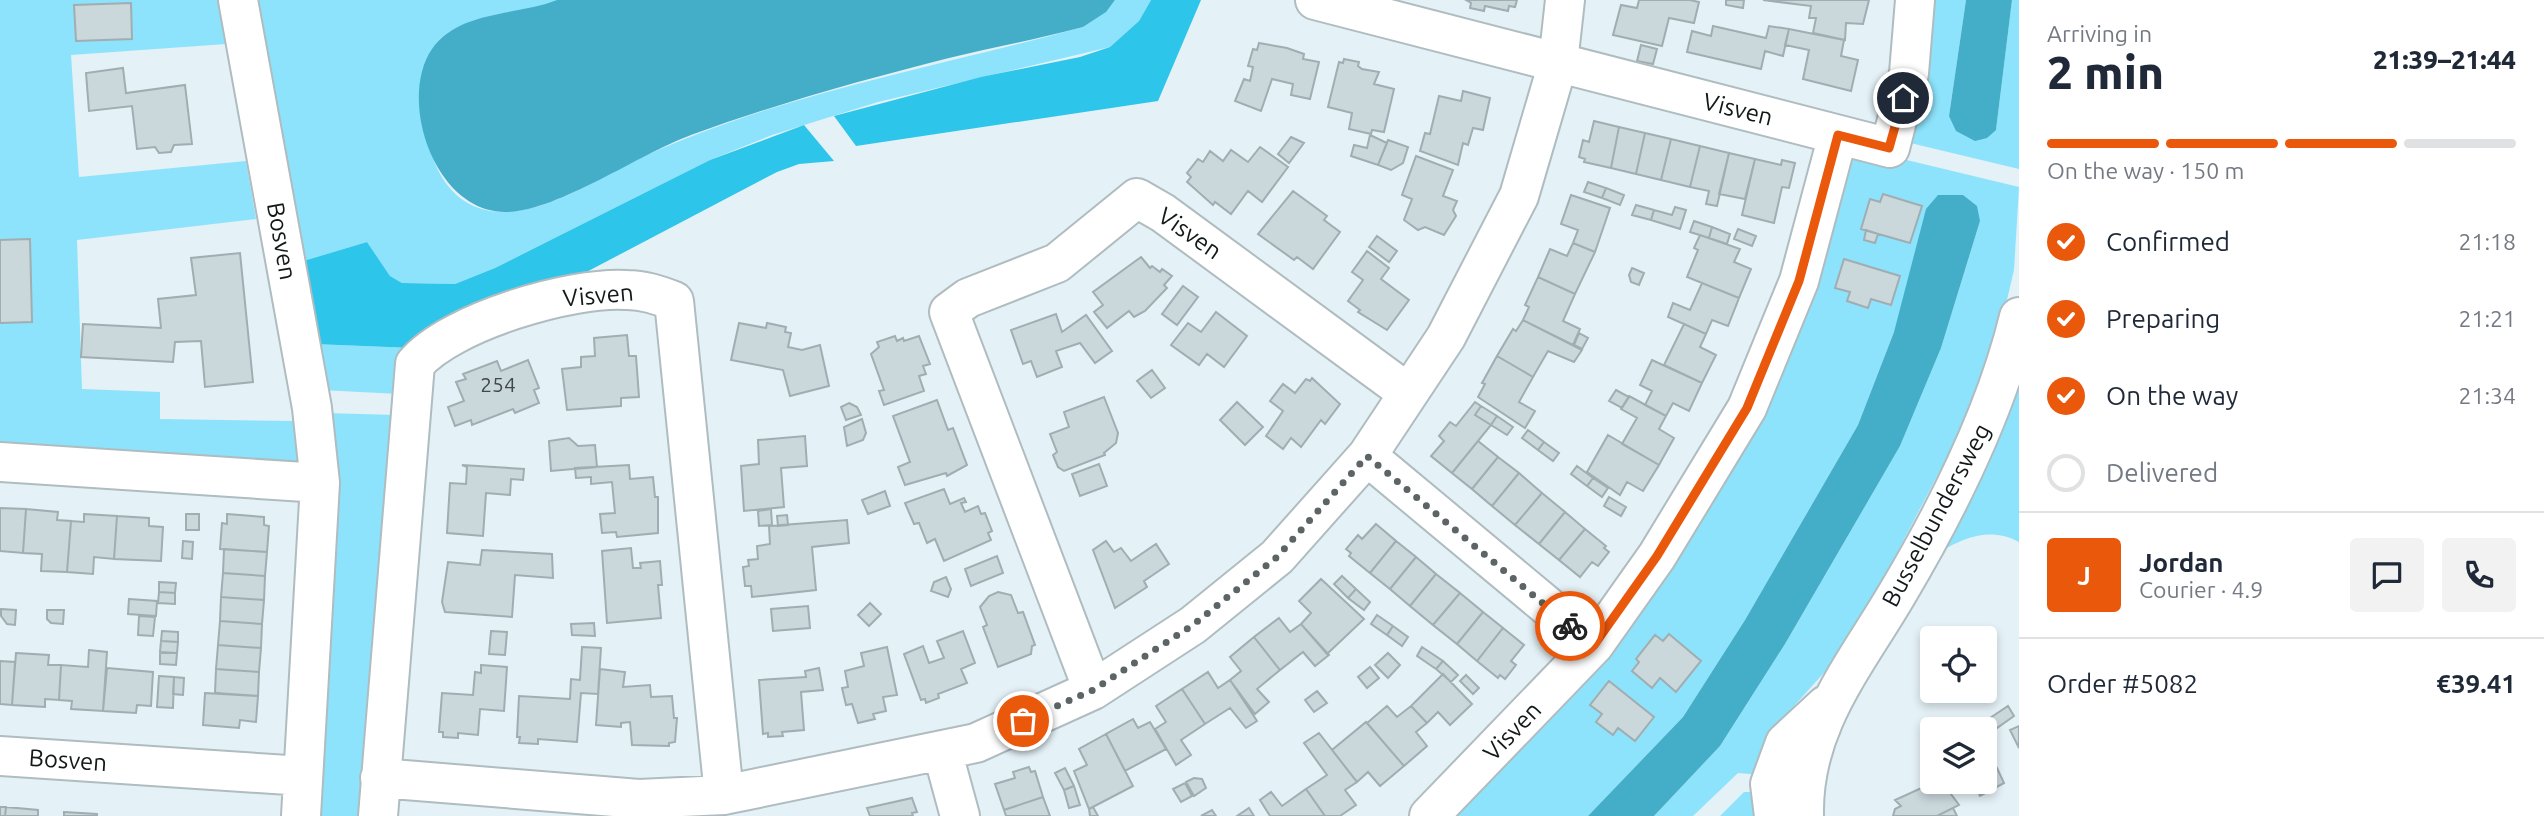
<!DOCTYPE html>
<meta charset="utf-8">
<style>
:root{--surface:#fff;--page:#f2f2f3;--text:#1f2937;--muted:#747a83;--line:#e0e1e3;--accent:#ea580c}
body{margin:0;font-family:Ubuntu,sans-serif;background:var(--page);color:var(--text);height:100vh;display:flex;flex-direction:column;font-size:26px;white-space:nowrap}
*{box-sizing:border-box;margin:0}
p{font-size:23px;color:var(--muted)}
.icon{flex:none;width:38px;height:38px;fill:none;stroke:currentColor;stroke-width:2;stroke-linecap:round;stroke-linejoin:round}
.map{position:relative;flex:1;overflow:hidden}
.details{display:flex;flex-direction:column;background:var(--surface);width:525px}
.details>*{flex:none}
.tools{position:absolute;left:1920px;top:626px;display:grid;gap:14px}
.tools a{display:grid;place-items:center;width:77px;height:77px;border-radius:7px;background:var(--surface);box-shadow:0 4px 10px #0003;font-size:35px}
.pin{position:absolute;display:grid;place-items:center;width:60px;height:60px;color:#fff;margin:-30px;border:4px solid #fff;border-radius:50%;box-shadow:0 2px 7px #0007}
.courier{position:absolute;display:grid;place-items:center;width:70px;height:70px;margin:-35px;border:5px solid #ea580c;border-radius:50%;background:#fff;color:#222;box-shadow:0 2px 9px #0007}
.headline em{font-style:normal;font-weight:800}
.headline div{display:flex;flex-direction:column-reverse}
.headline{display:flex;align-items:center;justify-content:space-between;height:119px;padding:0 28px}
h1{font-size:46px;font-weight:800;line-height:52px}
.bar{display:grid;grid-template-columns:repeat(4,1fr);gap:10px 7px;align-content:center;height:84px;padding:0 28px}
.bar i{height:9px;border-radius:5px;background:var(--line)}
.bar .on{background:var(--accent)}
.bar p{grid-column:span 4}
.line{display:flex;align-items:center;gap:18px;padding:0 28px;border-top:2px solid var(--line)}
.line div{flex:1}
.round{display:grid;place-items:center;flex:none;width:74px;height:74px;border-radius:7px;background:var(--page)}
ol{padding:0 28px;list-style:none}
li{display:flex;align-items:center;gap:21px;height:77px}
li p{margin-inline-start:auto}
li .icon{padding:7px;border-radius:50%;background:var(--accent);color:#fff;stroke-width:4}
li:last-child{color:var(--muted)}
li i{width:38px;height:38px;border:4px solid var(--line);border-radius:50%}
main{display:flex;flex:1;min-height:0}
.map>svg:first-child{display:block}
</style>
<main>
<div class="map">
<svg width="2019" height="816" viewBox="0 0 2019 816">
<rect width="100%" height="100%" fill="#e4f1f6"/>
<!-- green -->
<path fill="#8de3fc" d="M0 0H219L226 44 71 55 79 177 246 161 256 219 77 240 82 389 160 392V419L294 421 302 472 0 457Z
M258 0H557L420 100C426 141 435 195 482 209 531 224 597 179 640 158 782 93 934 68 1083 27L1105 12 1115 0H1151L1139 21 1110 47 878 102 772 135 710 160 495 268 455 284 402 283 390 276 367 242 300 262Z
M1927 0H1966L1949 116 1996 130 2012 0H2019V169L1902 141Z
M1861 149 2019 187 2014 270 2002 321 1961 430 1849 645 1785 716 1762 775 1738 773 1693 816H1654L1720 746 1785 644 1900 446 1941 348 1980 221 1894 332 1858 425 1745 620 1683 717 1588 816H1438L1636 610 1848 167Z
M314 344 413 348 399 394 321 390Z
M2019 371V542C1991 527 1966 537 1941 551Z
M324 413 397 415 370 816H311Z
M1744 792H1760L1761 816H1720Z"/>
<!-- forest -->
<path fill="#2dc5e9" d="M1151 0H1201L1158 101 856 146 834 116 981 77 1080 57 1110 47 1139 21Z
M804 125 834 161 799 164 777 172 554 289 413 348 314 344 300 262 367 242 390 276 402 283 455 284 495 268 710 160Z"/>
<!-- water -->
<path fill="#44aec9" d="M557 0H1115L1106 12 1083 27C1039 39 993 47 949 58 862 80 776 104 691 135 639 154 558 211 507 212 435 214 397 100 432 49 459 10 517 16 557 0Z
M1966 0H2012L1996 130 1987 138 1975 141 1956 131 1949 116Z
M1938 195H1963L1977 206 1980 221 1941 348 1900 446 1785 644 1720 746 1654 816H1588L1683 717 1745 620 1858 425 1894 332 1926 209Z"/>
<!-- building -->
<path fill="#cad7db" stroke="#a0adb1" stroke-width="2" d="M1466 0H1517L1515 7 1509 6 1508 11 1485 6 1484 11 1470 8 1471 3Z
M1639 0H1690L1699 2 1694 23 1669 18 1662 46 1613 35 1621 5 1637 8Z
M1726 0H1744L1743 8 1726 5Z
M1763 0H1869L1863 24 1846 23 1845 40 1813 33 1816 18H1809L1811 6Z
M131 3 132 39 76 41 74 5Z
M1713 26 1766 38 1769 26 1789 29 1783 56 1765 51 1761 69 1687 52 1692 31 1711 36Z
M1789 29 1844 40 1841 56 1858 60 1851 91 1803 79 1809 50 1785 45Z
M1259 43 1287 48 1304 54 1303 59 1319 62 1310 99 1291 95 1293 84 1272 79 1261 111 1235 101 1244 79 1250 81 1253 67 1248 66 1253 49 1257 50Z
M1641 45 1657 49 1653 64 1637 61Z
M1344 59 1359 62 1358 66 1362 69 1379 72 1374 84 1394 89 1384 132 1372 130 1371 134 1349 129 1352 113 1328 107 1339 62 1343 63Z
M123 68 126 93 185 85 192 144 174 145 171 152 159 153 155 147 137 149 132 106 89 111 86 73Z
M1463 91 1490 98 1483 130 1473 128 1468 145 1463 143 1458 165 1420 151 1425 133 1430 134 1439 96 1461 101Z
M1594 121 1619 127 1611 168 1584 162 1585 159 1579 157 1583 140 1589 142Z
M1619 127 1645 133 1636 174 1611 168Z
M1645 133 1671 139 1661 180 1636 174Z
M1370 135 1387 143 1378 165 1351 156 1354 145 1367 148Z
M1291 137 1304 143 1289 163 1278 154Z
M1671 139 1700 146 1690 187 1661 180Z
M1388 140 1408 147 1403 163 1391 170 1378 165Z
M1700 146 1729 153 1717 206 1706 204 1709 191 1690 187Z
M1260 147 1288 167 1262 202 1248 191 1231 214 1215 202 1213 205 1187 182 1191 177 1187 173 1198 159 1203 162 1210 151 1223 161 1231 150 1248 162Z
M1729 153 1755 159 1745 199 1719 194Z
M1416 156 1453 170 1443 196 1457 201 1453 210 1456 216 1444 235 1425 227 1418 230 1404 220 1412 199 1402 195Z
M1755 159 1781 165 1782 160 1795 163 1789 188 1782 187 1774 223 1742 215Z
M1588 182 1606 188 1602 198 1584 192Z
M1606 188 1624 195 1620 205 1602 198Z
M1293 191 1327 216 1324 220 1340 232 1313 269 1297 257 1294 260 1258 234Z
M1883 194 1922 206 1910 243 1861 229 1870 199 1880 202Z
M1571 195 1610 208 1595 252 1573 243 1578 230 1561 224Z
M1636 205 1654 210 1651 220 1632 215Z
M1675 207 1686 210 1680 229 1651 220 1654 210 1672 215Z
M1694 221 1712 227 1709 238 1690 232Z
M1712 227 1730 234 1727 244 1709 238Z
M1738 229 1756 236 1752 246 1734 239Z
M1866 230 1878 234 1875 243 1864 240Z
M1700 235 1740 249 1734 262 1751 269 1739 298 1687 277 1698 250 1694 248Z
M1377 236 1397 251 1389 262 1369 247Z
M30 239 32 322 0 323V240Z
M1573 243 1595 252 1575 294 1538 277 1550 249 1567 256Z
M1367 251 1389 268 1381 279 1409 300 1387 330 1358 312 1360 310 1348 301 1363 280 1352 272Z
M240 253 253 382 205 387 201 341 175 342 173 362 81 357 83 324 161 328 158 299 196 295 191 258Z
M1141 257 1150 268 1152 266 1160 272 1162 269 1172 276 1164 285 1167 288 1145 311 1134 317 1129 311 1107 328 1094 312 1103 305 1093 292Z
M1844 259 1900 276 1891 305 1871 299 1868 308 1847 301 1850 292 1835 288Z
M1632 268 1644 273 1639 285 1631 282 1629 275Z
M1538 277 1575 294 1563 321 1580 329 1573 345 1523 320 1529 307 1525 305Z
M1702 283 1739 298 1728 326 1712 320 1706 334 1668 317 1673 303 1690 310Z
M1183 286 1198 297 1177 325 1162 314Z
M1216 312 1247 336 1224 367 1207 354 1199 365 1171 345 1188 323 1201 332Z
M1056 314 1062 332 1086 315 1112 351 1095 363 1080 343 1056 351 1062 367 1037 377 1031 361 1023 364 1011 330Z
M1523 320 1582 350 1574 362 1548 351 1533 377 1497 356 1513 329 1516 331Z
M739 323 766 328 767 323 786 327 785 332 791 333 788 347 802 350 820 345 829 386 790 396 783 370 731 360Z
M1684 324 1706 334 1700 347 1716 355 1702 383 1664 365Z
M1579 333 1588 338 1582 349 1574 345Z
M627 335 629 356H636L639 397 621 398V406L567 410 562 369 581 367V357L595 356 594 338Z
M895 336 897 341 903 338 904 341 919 336 930 364 923 366 926 374 919 376 924 391 884 405 879 391 884 390 871 354 879 347 877 342Z
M1497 356 1533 377 1519 402 1535 411 1525 428 1478 397 1485 384 1482 383Z
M528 360 539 388 534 390 539 403 515 413 513 409 472 425 471 420 455 426 448 407 464 401 456 382 466 379 463 374 497 361 501 371Z
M1652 360 1702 383 1689 411 1673 403 1666 416 1645 405 1652 391 1640 385Z
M1152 370 1165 388 1151 398 1137 381Z
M1312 378 1340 404 1325 424 1321 420 1301 447 1291 438 1283 449 1266 436 1283 411 1270 401 1283 384 1295 393 1306 379 1310 381Z
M1616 390 1629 397 1622 408 1609 401Z
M1629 396 1666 416 1659 429 1674 438 1659 465 1622 444 1637 418 1621 409Z
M1104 397 1118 433 1116 443 1104 453 1105 455 1064 471 1058 467 1053 455 1057 452 1050 434 1069 427 1064 412Z
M937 400 948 430 953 428 967 465 947 476 946 473 905 485 898 467 910 462 893 416Z
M1237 402 1263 427 1245 445 1220 420Z
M1475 402 1481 406 1475 415 1491 425 1452 473 1431 456 1444 441 1439 436 1450 422 1456 426Z
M849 403 857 407 861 415 846 420 841 407Z
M1481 406 1497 416 1491 425 1475 415Z
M1497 416 1513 427 1507 435 1491 425Z
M862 419 866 433 863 440 847 446 844 427Z
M1528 430 1544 442 1538 450 1522 438Z
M1608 435 1659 465 1643 491 1627 482 1620 495 1587 472Z
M805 436 807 466 781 468 784 507 744 511 741 466 759 464 758 440Z
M569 438 578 446 595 445 597 467 551 471 549 441Z
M1478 441 1498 457 1472 489 1452 473Z
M1544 442 1559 453 1553 461 1538 450Z
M1498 457 1519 473 1492 506 1472 489Z
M1099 464 1107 486 1080 496 1072 474Z
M462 465 524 469 523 480 511 479 510 495 486 493 483 536 447 533 450 483 466 484 467 467Z
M629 465 630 479 653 477 655 497H658V533L617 537 616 532 602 533 600 514 615 513 612 482 591 484V477L576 478 575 468Z
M1577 466 1593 478 1587 486 1571 474Z
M1519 473 1542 493 1515 525 1492 506Z
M1593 478 1608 488 1602 497 1587 486Z
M944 489 950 504 964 498 966 502 961 503 965 512 978 506 981 514 985 513 992 531 988 533 991 540 944 561 935 539 927 543 919 523 914 524 905 503Z
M885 491 890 506 868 514 862 500Z
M1542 493 1565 512 1539 544 1515 525Z
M1609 497 1626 507 1621 516 1604 506Z
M0 508 26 509 23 553 0 551Z
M26 509 58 512 57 520 71 521 67 572 41 571 42 554 23 553Z
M771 509 772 525 759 526 758 511Z
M1565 512 1585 529 1559 560 1539 544Z
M84 514 117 516 114 559 94 557 93 574 67 572 71 521 84 522Z
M186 514H199V530H186Z
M227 514 264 517V525L269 526 267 552 220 549 222 523 227 524Z
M787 515 788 525 778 526 777 516Z
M117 516 149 518V526L163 527 161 561 114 559Z
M847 520 849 543 812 547 816 590 752 597 751 586H745L743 567 749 566 748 560 758 559 757 546 770 544 769 526Z
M1376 524 1396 541 1370 573 1349 556 1351 553 1346 549 1358 535 1362 539Z
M1585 529 1606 546 1604 548 1609 552 1598 566 1592 562 1580 577 1559 560Z
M183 541 193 542 192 559 182 558Z
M1106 541 1114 552 1121 548 1131 561 1156 544 1169 564 1144 581 1147 587 1115 608 1093 550Z
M1396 541 1416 557 1390 589 1370 573Z
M631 548 633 568H641L640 563 660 561 662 585H658L661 618 607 623 602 551Z
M224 549 267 552 265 576 223 573Z
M482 550 552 554 553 578 515 575 512 617 445 612 442 602 448 562 480 565Z
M997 556 1003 573 971 586 965 569Z
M1416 557 1436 574 1410 606 1390 589Z
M223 573 265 576 264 600 221 597Z
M1436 574 1460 593 1433 625 1410 606Z
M1342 576 1356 589 1348 598 1334 584Z
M946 577 951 589 948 597 931 591 934 582Z
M1321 579 1364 619 1327 654 1301 624 1311 613 1299 601Z
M159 582 176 583 175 593 159 592Z
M1356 589 1370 602 1364 610 1348 598Z
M159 592 175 593V604L158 603Z
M998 592 1011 595 1018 613 1023 612 1035 645 1032 646 1031 654 998 667 983 627 987 625 980 607 989 596Z
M1460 593 1483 612 1457 644 1433 625Z
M221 597 264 600 262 624 220 621Z
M129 599 157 601 156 616 128 614Z
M870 603 881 614 869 626 858 615Z
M808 606 810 628 773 631 771 609Z
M1 609 16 610 15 625 7 624 1 616Z
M47 610H64L63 624 51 623 47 619Z
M1483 612 1503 628 1477 661 1457 644Z
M1377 615 1393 626 1387 635 1371 624Z
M139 616 155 617 153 636 138 635Z
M1279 618 1290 632 1301 624 1329 655 1315 666 1303 652 1280 670 1254 637Z
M220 621 262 624 261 648 218 645Z
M594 623 595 636 572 635 571 624Z
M1393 626 1408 637 1402 646 1387 635Z
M1503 628 1524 645 1511 661 1516 665 1505 679 1500 675 1498 678 1477 661Z
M162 631 178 632V642L161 641Z
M491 631 507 632 505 655 489 654Z
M963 631 975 663 961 669 967 683 938 694 939 698 926 703 925 699 921 700 904 654 923 646 929 663 944 658 937 641Z
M1669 634 1701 661 1676 692 1660 678 1652 688 1632 671 1639 662 1636 659 1655 635 1663 641Z
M1254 637 1280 670 1257 689 1269 702 1255 714 1230 680 1241 671 1230 657Z
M161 641 178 642 177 653 160 652Z
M218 645 261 648 259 672 216 669Z
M582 647 601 648 598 694 581 693 577 742 538 739V744L519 743 520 737H517L519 696 570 699 571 679 580 680Z
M887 647 897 695 883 697 886 711 873 714 875 719 858 723 852 704 846 705 842 688 848 687 845 671 864 666 861 653Z
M1422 647 1443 661 1436 669 1417 656Z
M89 650 107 652 103 711 71 709 72 701 59 700 61 665 88 667Z
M16 653 49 655 48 665H61L59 700 45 699V707L12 705Z
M160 653H177L176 665 160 664Z
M1388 653 1400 665 1388 678 1375 665Z
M0 661 15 662 12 705 0 704Z
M1443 661 1458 675 1451 682 1436 669Z
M481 665 507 667 504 711 480 709 478 735 458 733V738L443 737V732H439L442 693 473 695 475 672 481 673Z
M1370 667 1379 678 1367 688 1358 677Z
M107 668 153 672 151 706 137 705 136 713 103 711Z
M819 668 823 690 801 692 804 730 782 732 783 736 768 737V733L763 734 759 680 806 677 805 671Z
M216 669 259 672 258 696 215 693Z
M600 669 625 672 623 687 650 685 651 697 672 696 674 718H677L675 742 669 743V746L632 745 630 722 621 723V727L596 725Z
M1208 672 1218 688 1230 680 1257 721 1246 728 1230 708 1205 724 1182 689Z
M1443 674 1472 704 1450 725 1438 712 1427 723 1411 706Z
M1466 675 1479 688 1473 694 1460 681Z
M159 676 174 677 173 708 157 707Z
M174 677 184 678 183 695 173 694Z
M1609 681 1654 717 1635 741 1618 728 1613 735 1596 722 1602 714 1590 705Z
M1182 689 1205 724 1181 740 1191 755 1176 765 1155 729 1166 722 1156 706Z
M1317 691 1327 703 1314 712 1305 700Z
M205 693 258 696 256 722 240 720 239 728 203 725Z
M1387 706 1397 717 1411 706 1427 723 1416 732 1427 746 1404 766 1367 723Z
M2008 706 2014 716 1997 728 1990 718Z
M1133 719 1138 728 1150 722 1166 749 1125 771 1106 734Z
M1366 722 1404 766 1380 786 1368 772 1357 782 1332 750Z
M2019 726V748L2010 730Z
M1319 733 1357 782 1345 790 1356 805 1340 816H1325L1306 789 1327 775 1304 743Z
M1106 734 1133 786 1089 809 1074 771 1087 765 1079 749Z
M1029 767 1031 772 1035 771 1043 797 1004 810 995 784 1015 778 1013 772Z
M1065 768 1074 786 1064 790 1055 773Z
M1997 768 2004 783 1993 789 1986 774Z
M1984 771 1993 789 1980 796 1973 782H1984Z
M1932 775V782H1942L1959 805 1937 816H1893L1895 809 1901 806 1895 800 1928 785 1925 779Z
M1194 778 1202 779 1206 788 1194 796 1186 782Z
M1185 783 1192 796 1181 802 1173 789Z
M1074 786 1080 805 1069 808 1064 790Z
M1306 789 1325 816H1270L1260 800 1271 792 1282 806Z
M1043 797 1050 816H1006L1004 810Z
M912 798 917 812 912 813 913 816H870L867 808Z
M0 807H6L5 816H0Z
M6 807 38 810V816H5Z
M1093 807 1098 816H1090L1089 809Z
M1249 808 1254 816H1237Z
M1953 808 1957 816H1937Z
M1212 810 1216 816H1201Z
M64 812 97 814V816H64Z"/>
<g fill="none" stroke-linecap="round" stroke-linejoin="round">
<defs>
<path id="minor" d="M238 0 312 408 320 483 301 816
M1315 0 1890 148 1909 73 1915 0
M1367 456 1594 645
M0 462 320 483
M1093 690 949 312 968 298 1057 263 1137 198 1163 213 1408 393
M942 750 960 816
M0 756 303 776
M380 778 639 799 724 795 976 743 1093 690 1193 625 1277 557 1367 456 1446 337 1519 196 1558 63 1565 0
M378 816 415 364C450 322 572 286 627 290 644 290 658 295 674 301L724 795
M1429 816 1594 645 1657 556 1747 408 1799 281 1838 135
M1774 816 1770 784 1785 743 1826 705
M1804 816C1802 727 1854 667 1897 594 1947 510 1996 412 2019 317"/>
</defs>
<!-- minor casing -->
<use href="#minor" stroke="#afbcc0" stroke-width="42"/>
<!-- minor -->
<use href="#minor" stroke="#fff" stroke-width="38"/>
</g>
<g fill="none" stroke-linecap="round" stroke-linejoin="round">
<!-- done -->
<path stroke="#5c6466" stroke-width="7" stroke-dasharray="0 12.6" d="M1023 721 1093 690 1193 625 1277 557 1367 456 1570 626"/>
<!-- route -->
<path stroke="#ea580c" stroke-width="9" d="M1570 626 1594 645 1657 556 1747 408 1799 281 1838 135 1889 148 1903 98"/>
</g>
<g text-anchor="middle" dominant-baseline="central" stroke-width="5" stroke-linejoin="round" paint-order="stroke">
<!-- number labels -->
<g font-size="21" fill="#41484a">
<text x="498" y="384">254</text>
</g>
<!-- street labels -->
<g font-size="24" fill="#131819" stroke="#fff">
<text transform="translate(1738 109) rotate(14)">Visven</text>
<text transform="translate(1190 233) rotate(35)">Visven</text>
<text transform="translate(282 241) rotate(80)">Bosven</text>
<text transform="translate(598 295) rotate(-5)">Visven</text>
<text transform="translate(1936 515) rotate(-62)">Busselbundersweg</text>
<text transform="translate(1512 731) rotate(-46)">Visven</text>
<text transform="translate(68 760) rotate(4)">Bosven</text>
</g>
</g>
</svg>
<div class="tools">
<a><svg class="icon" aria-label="locate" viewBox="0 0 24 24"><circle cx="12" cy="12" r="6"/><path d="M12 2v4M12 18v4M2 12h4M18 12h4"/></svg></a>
<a><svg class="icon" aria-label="layers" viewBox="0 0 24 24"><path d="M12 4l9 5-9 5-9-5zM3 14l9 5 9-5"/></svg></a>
</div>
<div class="pin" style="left:1023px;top:721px;background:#ea580c"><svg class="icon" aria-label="bag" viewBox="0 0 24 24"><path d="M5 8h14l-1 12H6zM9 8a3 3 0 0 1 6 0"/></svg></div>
<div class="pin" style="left:1903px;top:98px;background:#1f2937"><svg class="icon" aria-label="home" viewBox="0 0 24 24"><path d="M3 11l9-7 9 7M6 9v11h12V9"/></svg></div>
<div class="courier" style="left:1570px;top:626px"><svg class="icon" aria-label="bike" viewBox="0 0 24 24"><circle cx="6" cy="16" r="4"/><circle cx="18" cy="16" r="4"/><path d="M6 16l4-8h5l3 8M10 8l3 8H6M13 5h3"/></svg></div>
</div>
<section class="details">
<div class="headline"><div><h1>2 min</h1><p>Arriving in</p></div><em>21:39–21:44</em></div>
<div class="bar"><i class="on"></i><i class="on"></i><i class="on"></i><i></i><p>On the way · 150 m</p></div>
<ol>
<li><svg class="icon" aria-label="check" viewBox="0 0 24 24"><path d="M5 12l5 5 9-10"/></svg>Confirmed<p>21:18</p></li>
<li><svg class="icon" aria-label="check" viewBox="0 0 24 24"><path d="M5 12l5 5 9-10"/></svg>Preparing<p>21:21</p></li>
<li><svg class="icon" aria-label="check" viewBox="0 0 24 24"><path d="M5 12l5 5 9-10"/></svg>On the way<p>21:34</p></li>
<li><i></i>Delivered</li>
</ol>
<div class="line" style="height:126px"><b class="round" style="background:var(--accent);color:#fff">J</b><div><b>Jordan</b><p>Courier · 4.9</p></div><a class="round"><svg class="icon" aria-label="chat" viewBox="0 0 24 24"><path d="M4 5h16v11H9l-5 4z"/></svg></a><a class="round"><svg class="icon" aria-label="phone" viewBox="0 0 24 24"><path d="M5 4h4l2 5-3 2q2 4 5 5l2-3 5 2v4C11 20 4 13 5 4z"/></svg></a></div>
<div class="line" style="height:91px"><div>Order #5082</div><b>€39.41</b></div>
</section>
</main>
